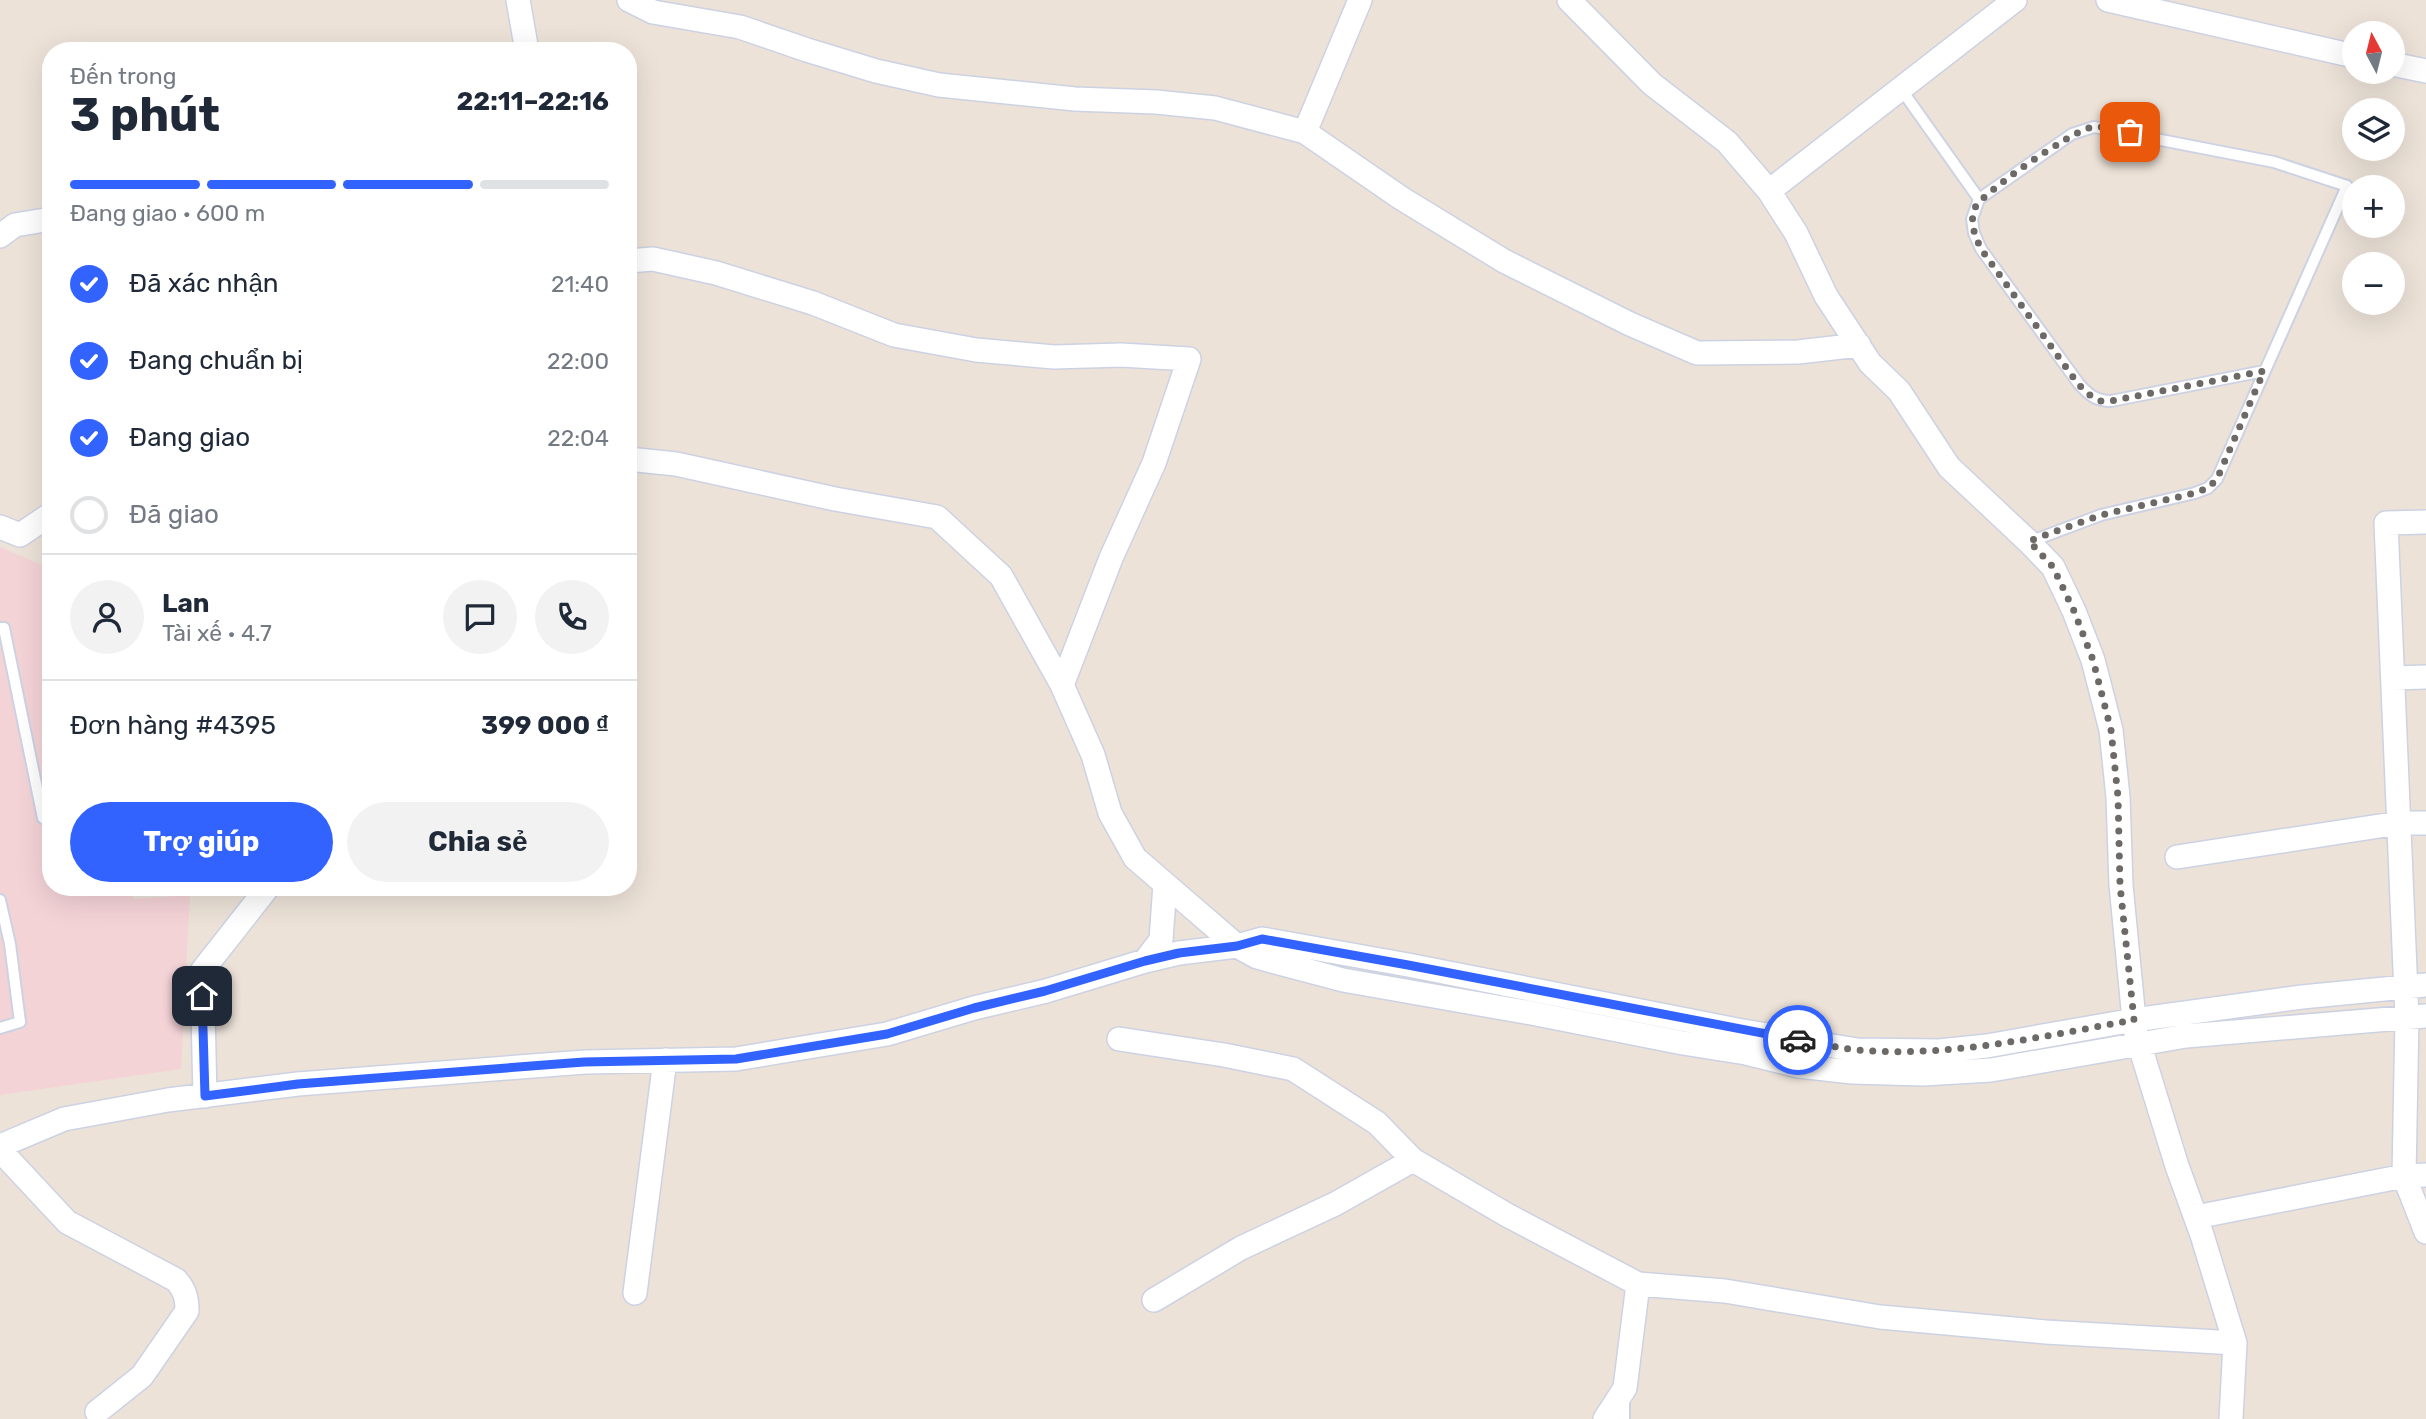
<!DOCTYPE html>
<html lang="vi">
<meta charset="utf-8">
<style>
:root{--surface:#fff;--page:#f2f2f3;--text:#1f2937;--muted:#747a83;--line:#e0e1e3;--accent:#3263ff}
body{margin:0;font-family:Rubik,sans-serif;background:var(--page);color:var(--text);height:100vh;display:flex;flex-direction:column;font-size:26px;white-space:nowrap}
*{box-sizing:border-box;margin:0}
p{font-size:23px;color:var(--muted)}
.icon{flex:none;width:38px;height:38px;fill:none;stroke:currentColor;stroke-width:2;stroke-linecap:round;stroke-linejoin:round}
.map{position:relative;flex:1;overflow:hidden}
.sheet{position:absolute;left:42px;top:42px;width:595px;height:854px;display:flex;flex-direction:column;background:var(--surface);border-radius:28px;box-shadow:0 7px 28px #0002}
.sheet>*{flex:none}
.needle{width:46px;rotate:353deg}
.buttons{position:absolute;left:2342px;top:21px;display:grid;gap:14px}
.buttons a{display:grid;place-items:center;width:63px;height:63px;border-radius:50%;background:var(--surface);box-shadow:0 7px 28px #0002;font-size:35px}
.pin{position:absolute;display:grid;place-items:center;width:60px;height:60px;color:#fff;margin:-30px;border-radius:14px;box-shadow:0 4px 10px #0006}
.courier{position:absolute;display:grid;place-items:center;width:70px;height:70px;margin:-35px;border:5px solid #3263ff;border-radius:50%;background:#fff;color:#222;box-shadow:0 2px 9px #0007}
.headline em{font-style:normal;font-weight:700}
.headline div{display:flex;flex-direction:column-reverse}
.headline{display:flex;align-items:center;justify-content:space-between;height:119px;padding:0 28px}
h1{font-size:46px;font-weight:700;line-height:52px}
.bar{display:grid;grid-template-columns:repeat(4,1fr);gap:10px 7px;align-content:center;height:84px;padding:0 28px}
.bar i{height:9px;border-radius:5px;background:var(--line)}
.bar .on{background:var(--accent)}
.bar p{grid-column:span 4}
.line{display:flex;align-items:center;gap:18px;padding:0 28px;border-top:2px solid var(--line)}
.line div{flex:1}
.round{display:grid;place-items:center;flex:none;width:74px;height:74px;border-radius:37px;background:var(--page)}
ol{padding:0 28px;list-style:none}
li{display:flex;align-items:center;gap:21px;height:77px}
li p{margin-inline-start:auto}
li .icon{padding:7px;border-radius:50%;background:var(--accent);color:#fff;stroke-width:4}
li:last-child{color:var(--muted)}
li i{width:38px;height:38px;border:4px solid var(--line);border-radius:50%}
.action{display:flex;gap:14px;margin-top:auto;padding:14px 28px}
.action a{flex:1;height:80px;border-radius:42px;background:var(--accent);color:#fff;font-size:28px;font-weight:700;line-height:80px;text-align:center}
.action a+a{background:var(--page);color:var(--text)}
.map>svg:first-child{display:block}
</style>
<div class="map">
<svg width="2426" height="1419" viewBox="0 0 2426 1419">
<rect width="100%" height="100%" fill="#ece2d8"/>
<!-- medical -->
<path fill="#f4d3d7" d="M0 547 51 569V887H132L133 899 190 895 181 1069 0 1095Z"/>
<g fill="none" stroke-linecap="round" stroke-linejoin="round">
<defs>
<path id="service" d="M1901 89 1979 199
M2029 542 2101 515 2195 493 2208 488 2217 479 2347 186 2274 162 2094 127 2072 134 1979 199 1972 219 1974 233 1981 249 2079 384C2089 395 2096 401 2111 401L2264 371
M0 628H4L43 818
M0 900 10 944 20 1022 0 1028
M1624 1419V1398"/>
<path id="minor" d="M518 0 527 51
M629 0 653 12 740 27 807 50 876 71 939 85 1075 99 1156 102 1215 108 1305 132 1401 198 1504 261 1630 324 1697 353 1798 352 1859 345
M1569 0 1652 84 1727 142 1769 191 2015 0
M2108 0 2354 56
M2392 64 2426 71
M1305 132 1360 0
M1769 191 1796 233 1826 296 1870 363 1899 391 1949 467 2029 542 2053 567 2074 611 2093 660 2111 730 2118 797 2121 885 2135 1030 2177 1166 2202 1235 2235 1343 2231 1419
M0 236 15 225 51 219
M628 261 653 259 716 273 813 303 894 335 976 350 1054 357 1121 355 1189 359 1154 463 1111 558 1062 685 1093 755 1110 813 1135 858 1237 946 1257 957 1343 980 1531 1013 1683 1043 1746 1053 1799 1066 1852 1072 1923 1074 1991 1070 2186 1036 2426 1016
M628 459 676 464 835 499 937 517 1001 576 1062 685
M2426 522 2386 523 2407 1017 2404 1176 2426 1232
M0 527 20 535 51 514
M2393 678 2426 677
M2177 857 2399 823H2426
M1145 961 1161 940 1165 884
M1119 1039 1224 1055 1293 1069 1377 1123 1413 1160 1507 1215 1638 1284 1725 1291 1880 1317 2046 1332 2235 1343
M205 1096 202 971 268 887
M0 1146 64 1119 168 1100 298 1084 585 1062 736 1059 887 1034 974 1008 1046 991 1145 961 1179 953 1237 946 1262 939 1408 965 1737 1030 1857 1050 1939 1051 1987 1046 2134 1020 2302 997 2426 985
M0 1150 67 1222 176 1280C185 1290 187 1298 187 1311L142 1376 97 1412
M2196 1217 2404 1176 2426 1175
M635 1293 665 1060
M1154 1300 1241 1248 1335 1204 1413 1160
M1605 1419 1625 1388 1638 1284"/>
</defs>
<!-- service casing -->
<use href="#service" stroke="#cdd2e3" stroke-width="14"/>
<!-- minor casing -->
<use href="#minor" stroke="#cdd2e3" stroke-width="26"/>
<!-- service -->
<use href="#service" stroke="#fff" stroke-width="10"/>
<!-- minor -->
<use href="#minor" stroke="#fff" stroke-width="23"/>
</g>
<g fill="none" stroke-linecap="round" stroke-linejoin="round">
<!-- done -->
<path stroke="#6d6966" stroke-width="7" stroke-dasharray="0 12.6" d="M1798 1040C1818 1043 1837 1048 1857 1050 1950 1058 2043 1036 2134 1020L2120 885 2118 797 2111 730 2093 660 2074 611 2053 567 2029 541 2101 515 2195 493 2208 488 2217 479 2264 371 2111 401H2100L2088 394 2078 384 1981 249C1975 236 1969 222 1975 208 1980 194 2076 128 2093 127 2105 126 2118 130 2130 132"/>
<!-- route -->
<path stroke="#3263ff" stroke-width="9" d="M202 996 205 1096 298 1084 584 1062 736 1059 887 1034 974 1008 1045 991 1145 961 1179 953 1237 946 1262 939 1408 965 1798 1040"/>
</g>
</svg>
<div class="buttons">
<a><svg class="needle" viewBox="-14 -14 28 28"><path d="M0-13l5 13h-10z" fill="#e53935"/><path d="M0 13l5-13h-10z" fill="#747a83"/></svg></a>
<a><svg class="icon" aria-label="layers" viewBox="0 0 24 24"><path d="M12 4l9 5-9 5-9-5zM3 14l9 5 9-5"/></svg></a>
<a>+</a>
<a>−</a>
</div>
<div class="pin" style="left:2130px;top:132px;background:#ea580c"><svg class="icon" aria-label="bag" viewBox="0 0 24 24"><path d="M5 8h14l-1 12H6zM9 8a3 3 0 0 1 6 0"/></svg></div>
<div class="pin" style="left:202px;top:996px;background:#1f2937"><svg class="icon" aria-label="home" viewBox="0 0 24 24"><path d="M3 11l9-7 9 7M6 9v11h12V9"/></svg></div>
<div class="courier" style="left:1798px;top:1040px"><svg class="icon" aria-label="car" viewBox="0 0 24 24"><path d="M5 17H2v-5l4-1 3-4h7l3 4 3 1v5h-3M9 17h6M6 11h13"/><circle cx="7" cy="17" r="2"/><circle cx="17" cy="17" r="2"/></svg></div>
<section class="sheet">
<div class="headline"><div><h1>3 phút</h1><p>Đến trong</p></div><em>22:11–22:16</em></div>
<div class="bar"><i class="on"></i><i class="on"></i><i class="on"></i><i></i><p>Đang giao · 600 m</p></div>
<ol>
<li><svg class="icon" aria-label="check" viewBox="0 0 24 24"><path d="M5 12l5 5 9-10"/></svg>Đã xác nhận<p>21:40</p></li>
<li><svg class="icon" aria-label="check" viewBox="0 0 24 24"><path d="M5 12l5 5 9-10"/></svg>Đang chuẩn bị<p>22:00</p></li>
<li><svg class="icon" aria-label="check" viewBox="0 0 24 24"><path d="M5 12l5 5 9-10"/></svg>Đang giao<p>22:04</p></li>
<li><i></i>Đã giao</li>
</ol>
<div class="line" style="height:126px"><a class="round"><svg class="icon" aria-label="person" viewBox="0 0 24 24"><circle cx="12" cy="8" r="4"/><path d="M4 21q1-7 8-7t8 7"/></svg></a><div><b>Lan</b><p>Tài xế · 4.7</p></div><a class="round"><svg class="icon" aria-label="chat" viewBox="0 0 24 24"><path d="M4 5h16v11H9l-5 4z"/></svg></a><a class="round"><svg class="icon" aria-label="phone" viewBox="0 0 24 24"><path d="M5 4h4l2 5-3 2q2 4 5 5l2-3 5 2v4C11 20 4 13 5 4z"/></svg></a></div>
<div class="line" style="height:91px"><div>Đơn hàng #4395</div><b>399 000 ₫</b></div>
<div class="action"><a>Trợ giúp</a><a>Chia sẻ</a></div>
</section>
</div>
